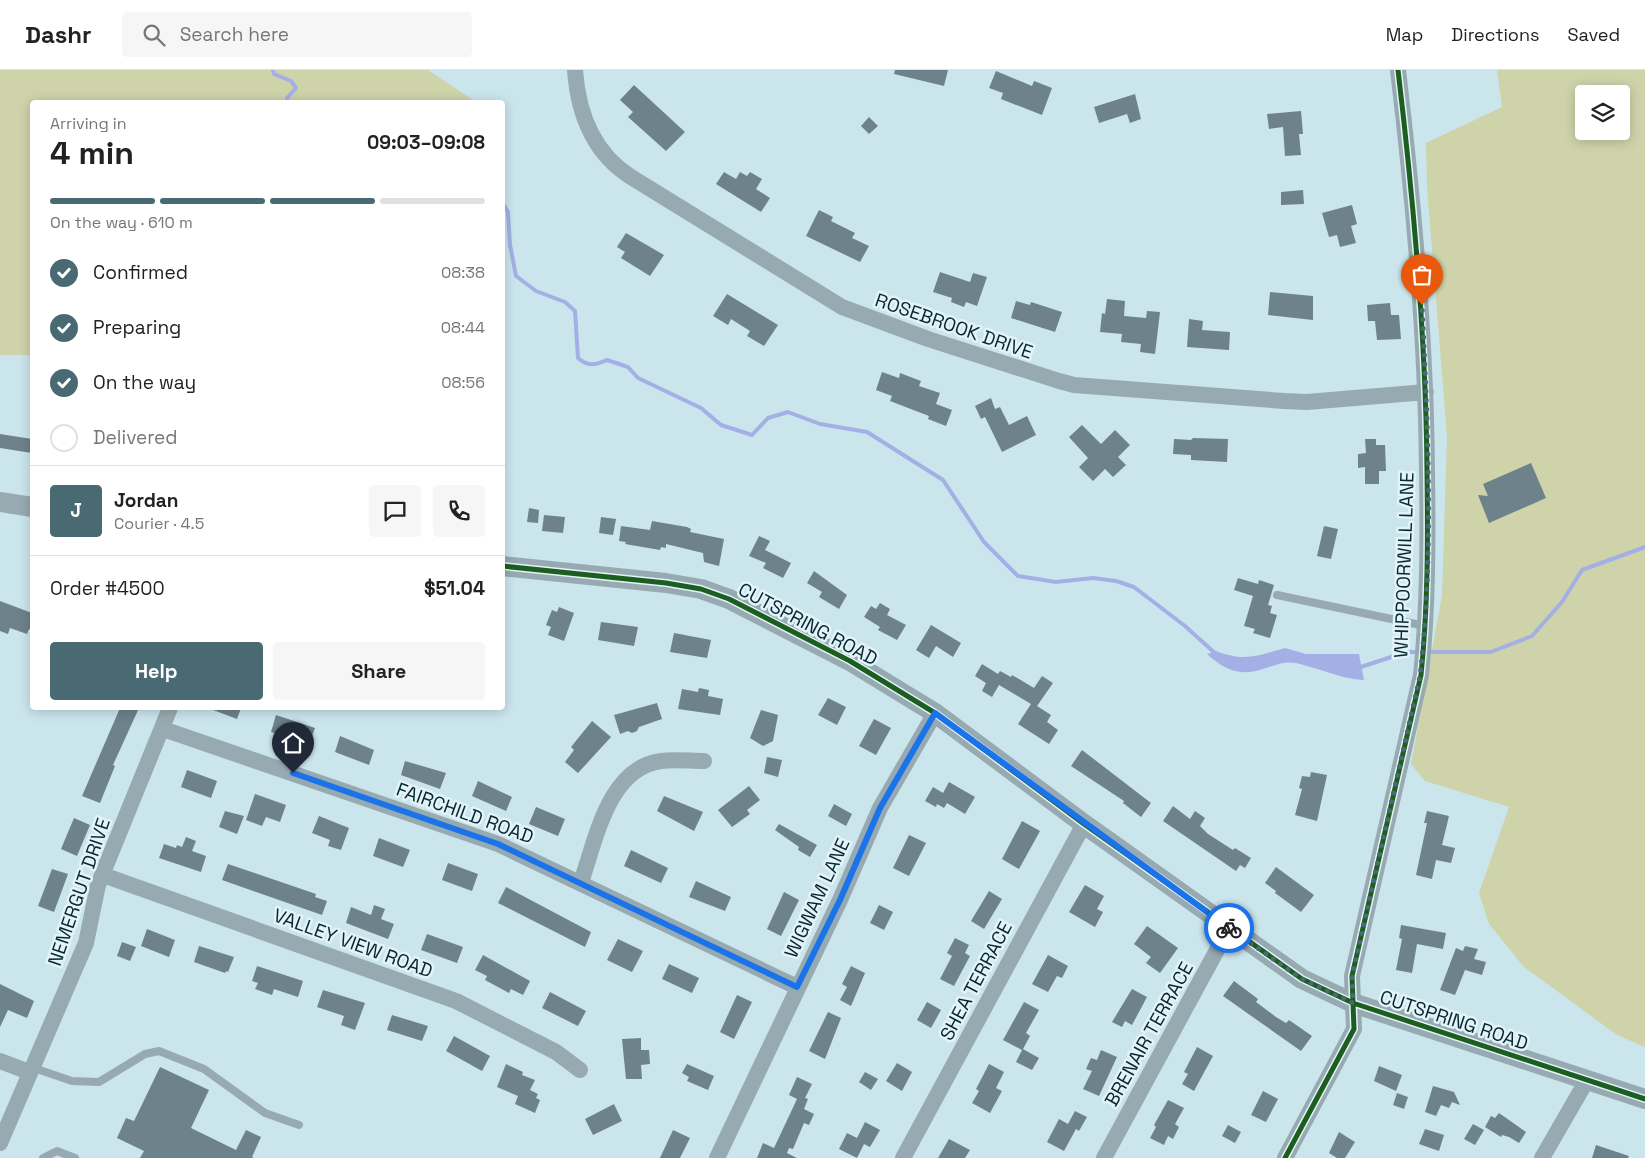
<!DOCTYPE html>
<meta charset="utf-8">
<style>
:root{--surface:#fff;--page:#f6f6f6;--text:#222;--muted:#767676;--line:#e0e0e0;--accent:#496a73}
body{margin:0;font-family:"Space Grotesk",sans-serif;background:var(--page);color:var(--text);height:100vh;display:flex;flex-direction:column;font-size:19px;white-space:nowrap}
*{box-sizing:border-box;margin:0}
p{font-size:16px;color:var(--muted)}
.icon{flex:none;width:28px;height:28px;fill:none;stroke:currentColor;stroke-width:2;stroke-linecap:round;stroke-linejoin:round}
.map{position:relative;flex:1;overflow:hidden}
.details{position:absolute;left:30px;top:30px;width:475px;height:610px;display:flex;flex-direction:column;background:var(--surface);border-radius:5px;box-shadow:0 2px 12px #0003}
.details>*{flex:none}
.tools{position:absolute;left:1575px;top:15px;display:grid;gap:10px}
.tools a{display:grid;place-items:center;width:55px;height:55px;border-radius:5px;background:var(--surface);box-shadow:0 2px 12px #0003;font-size:25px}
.pin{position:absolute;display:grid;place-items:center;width:42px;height:42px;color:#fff;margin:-51px -21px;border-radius:50% 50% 50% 0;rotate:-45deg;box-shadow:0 0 5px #0007}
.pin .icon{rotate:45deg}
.courier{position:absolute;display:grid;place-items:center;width:50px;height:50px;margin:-25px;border:4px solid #1a73e8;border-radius:50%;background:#fff;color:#222;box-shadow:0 1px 6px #0007}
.overview em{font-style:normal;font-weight:700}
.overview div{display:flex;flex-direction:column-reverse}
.overview{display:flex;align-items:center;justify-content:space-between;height:85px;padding:0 20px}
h1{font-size:32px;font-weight:700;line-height:38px}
.bar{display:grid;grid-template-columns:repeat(4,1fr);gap:8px 5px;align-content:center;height:60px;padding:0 20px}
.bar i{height:6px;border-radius:4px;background:var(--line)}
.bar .current{background:var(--accent)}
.bar p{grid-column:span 4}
.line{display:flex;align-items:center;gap:12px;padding:0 20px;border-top:1px solid var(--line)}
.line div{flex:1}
.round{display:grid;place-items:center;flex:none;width:52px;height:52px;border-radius:5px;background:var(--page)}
ol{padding:0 20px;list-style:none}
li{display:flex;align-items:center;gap:15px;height:55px}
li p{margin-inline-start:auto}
li .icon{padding:5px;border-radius:50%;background:var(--accent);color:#fff;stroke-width:4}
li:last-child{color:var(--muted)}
li i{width:28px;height:28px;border:2px solid var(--line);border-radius:50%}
.button{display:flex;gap:10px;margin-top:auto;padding:10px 20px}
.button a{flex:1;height:58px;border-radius:5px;background:var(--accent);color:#fff;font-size:20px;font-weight:700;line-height:58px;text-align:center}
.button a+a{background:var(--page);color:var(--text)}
header{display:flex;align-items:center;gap:30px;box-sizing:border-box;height:70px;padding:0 25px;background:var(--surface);border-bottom:1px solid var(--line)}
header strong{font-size:24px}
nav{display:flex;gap:28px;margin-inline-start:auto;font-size:18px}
.search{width:350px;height:45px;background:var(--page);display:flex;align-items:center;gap:12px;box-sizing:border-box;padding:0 18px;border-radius:5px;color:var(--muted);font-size:19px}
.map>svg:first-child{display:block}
</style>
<header>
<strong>Dashr</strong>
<div class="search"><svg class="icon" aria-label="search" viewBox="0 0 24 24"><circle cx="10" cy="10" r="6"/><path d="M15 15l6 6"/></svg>Search here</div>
<nav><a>Map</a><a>Directions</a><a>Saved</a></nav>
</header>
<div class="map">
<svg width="1645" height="1088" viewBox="0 0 1645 1088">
<rect width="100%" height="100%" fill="#cbe5ed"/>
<!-- green -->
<path fill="#ced3aa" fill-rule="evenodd" d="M0 0H428L476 32H32V285H0Z
M1497 0H1645V977L1617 965 1524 897 1489 854 1479 823 1509 737 1425 711 1411 694 1442 526 1447 366 1427 117 1426 73 1502 37ZM1584 24H1621V61H1584Z"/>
<!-- water -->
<path fill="#a4b0e5" d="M1285 578 1306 584H1359L1364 610C1341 609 1319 598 1296 593 1285 591 1276 595 1266 598 1241 607 1226 601 1207 584L1216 581C1244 592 1257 586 1285 578Z"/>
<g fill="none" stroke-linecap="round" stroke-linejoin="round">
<!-- stream -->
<path stroke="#a4b0e5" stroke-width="4" d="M273 0 274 4 291 11 296 18 287 28V32
M502 132 508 142 510 175 516 206 536 221 565 232 575 241 578 288C588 297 596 295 607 290L628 297 638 308 701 338 721 355 752 365 768 348 788 342 820 354 867 362 943 410 984 472 1018 506 1056 512 1093 508 1116 511 1134 517 1185 556 1216 584
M1428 582H1491L1532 566 1562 532 1582 500 1645 477
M1357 596 1361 597 1406 582H1418"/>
</g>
<!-- building -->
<path fill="#6e828b" d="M895 0H948L944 16 894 4Z
M996 1 1032 16 1034 11 1052 18 1042 45 1001 29 1003 23 989 18Z
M634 15 685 62 666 81 628 47 633 42 620 30Z
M1135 24 1141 49 1130 53 1127 44 1099 53 1094 37Z
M1301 41 1303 64H1299L1301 85 1285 86 1283 57 1269 59 1267 44Z
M869 47 878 56 869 64 861 56Z
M724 102 736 109 740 102 747 106 750 102 762 109 756 119 770 128 761 142 716 114Z
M1303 120 1304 134 1281 135V122Z
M1352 135 1357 154 1351 156 1356 173 1340 177 1337 165 1329 167 1322 143Z
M819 140 833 147 831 151 855 163 852 168 869 176 860 192 806 166Z
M626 163 664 185 650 206 621 188 625 182 617 177Z
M940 202 970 212 973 203 987 207 977 236 966 232 964 237 951 232 952 228 933 222Z
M1270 222 1313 226V250L1268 245Z
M727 224 778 255 764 276 747 266 750 261 731 249 728 255 713 246Z
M1107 229 1125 231 1124 246 1146 248 1147 241 1160 242 1155 284 1140 282 1141 274 1121 272 1122 264 1100 262 1102 243 1105 244Z
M1016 231 1030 235 1031 232 1062 242 1055 262 1011 248Z
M1390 233 1391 245H1399L1401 269 1377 270 1375 251H1368L1367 235Z
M1189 249 1203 251 1202 260 1230 262 1229 280 1187 277Z
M882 302 899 308 900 303 921 311 919 316 940 323 936 334 952 340 946 356 928 349 929 346 890 331 892 326 876 320Z
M991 328 995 339 1000 337 1009 355 1027 346 1036 365 1002 382 985 347 981 349 975 336Z
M1082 355 1101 374 1115 360 1130 375 1118 387 1126 395 1113 407 1105 399 1093 411 1079 397 1088 388 1069 367Z
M0 364 32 369V383L0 378Z
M1193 368 1228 369 1227 392 1191 390V385L1173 384 1174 369 1191 370Z
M1365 369H1376V375H1385L1386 401H1379V414H1365V397L1358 398V384L1366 383Z
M1531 393 1546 428 1489 453 1478 425 1488 426 1483 414Z
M529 438 539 440 538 453 527 452Z
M544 445 565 447 563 463 542 461Z
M601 447 616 449 613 465 599 463Z
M652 451 687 457 691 459 690 462 724 469 719 496 704 492 703 483 666 474V478L661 477 660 480 625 474 626 472 619 471 621 456 650 460Z
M1324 456 1338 459 1331 489 1317 486Z
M759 466 770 471 765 480 791 493 783 508 763 498 766 493 749 486Z
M814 501 847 525 839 539 819 527 822 522 807 513Z
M1238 508 1258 514 1259 510 1274 515 1268 535 1272 536 1270 543 1277 545 1270 568 1253 563 1255 559 1244 556 1253 526 1234 520Z
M0 531 32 543V560L29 559 27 564 10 558 8 564 0 561Z
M880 533 890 539 887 545 906 555 897 570 878 560 880 557 864 547 871 536 876 539Z
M559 537 574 543 564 571 548 565 551 557 546 555 552 540 557 542Z
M601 552 638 557 634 576 598 570Z
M931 555 961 573 953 587 936 576 929 588 916 580Z
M674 563 711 570 707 588 670 582Z
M982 594 998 604 1000 601 1011 607 1012 605 1034 618 1042 606 1053 613 1037 636 1051 645 1047 652 1058 660 1049 674 1018 654 1031 634 999 615 992 627 982 621 986 613 975 606Z
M699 618 709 620 708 626 723 629 720 645 678 639 682 619 698 622Z
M828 628 846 637 837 655 818 645Z
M657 633 662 649 639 657 637 661 632 663 628 661 620 664 614 645Z
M120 638H139L113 695 115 696 100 733 82 726Z
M208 638H241L237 649Z
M761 640 778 645 773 671 763 676 750 668Z
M276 645 315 658 309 674 271 662Z
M874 649 891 658 876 685 859 676Z
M592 651 611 667 578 703 565 692 574 680 571 677Z
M340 666 374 680 369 695 335 682Z
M1082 680 1151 733 1141 747 1123 733 1124 731 1071 696Z
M767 687 782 690 778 707 764 703Z
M405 691 446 703 440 719 401 705Z
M187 700 217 711 211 728 181 717Z
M1311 702 1327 705 1317 751 1295 745 1302 719 1299 718 1302 706 1310 707Z
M478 711 512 727 506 741 472 726Z
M949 712 975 727 965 744 947 733 944 738 937 734 936 737 925 731 933 717 943 723Z
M749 716 760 730 747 740 750 744 732 757 718 740Z
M255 724 286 735 280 752 266 747 262 756 246 750Z
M664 726 703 742 694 761 657 741Z
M834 734 852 744 846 756 828 746Z
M1173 736 1190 749 1195 741 1205 748 1200 756 1208 764 1233 780 1235 778 1251 788 1245 798 1240 795 1236 801 1163 751Z
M536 737 565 749 558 766 529 754Z
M225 741 244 746 237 764 219 757Z
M1427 741 1449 746 1442 775 1455 778 1451 793 1436 790 1432 809 1416 805 1427 753H1424Z
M319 746 349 758 341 780 328 776 330 770 312 763Z
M74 748 90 755 77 786 61 779Z
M1022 751 1040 761 1019 799 1002 789Z
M779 754 817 775 810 787 798 780 799 777 775 760Z
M909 765 926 773 909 806 893 798Z
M186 767 196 771 192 781 206 786 201 802 159 788 164 774 176 778 177 775 182 777Z
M379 768 410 780 403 797 373 786Z
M631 780 668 798 661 813 624 796Z
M448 793 478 804 472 821 442 810Z
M228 794 316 824 315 827 327 831 322 845 222 810Z
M1276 797 1314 825 1301 842 1275 823 1276 821 1265 813Z
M52 799 68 804 54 842 38 836Z
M696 811 731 827 725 841 689 827Z
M1085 815 1104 826 1097 839 1103 842 1095 857 1069 842Z
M506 817 591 862 585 877 498 833Z
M989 821 1002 829 984 859 971 851Z
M784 822 799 830 781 866 767 859Z
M374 835 385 839 381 849 394 854 388 869 346 853 351 837 371 845Z
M879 835 893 842 884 860 870 853Z
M1401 855 1446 863 1443 879 1417 874 1412 903 1396 900 1402 869 1399 868Z
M1147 856 1178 878 1160 903 1146 893 1151 887 1134 874Z
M147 859 175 870 169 887 141 876Z
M427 864 463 877 457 893 421 880Z
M955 868 969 875 965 883 970 886 954 916 940 909 952 886 947 883Z
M618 869 643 881 632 902 607 890Z
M122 872 136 877 130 891 117 886Z
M199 876 234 887 228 902 226 901 225 903 194 892Z
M1465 876 1478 879 1474 889 1486 892 1482 905 1465 900 1455 925 1440 920 1456 878 1463 881Z
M483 885 530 911 523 925 511 919 509 923 485 910 487 906 475 900Z
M1048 885 1068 896 1062 908 1057 906 1048 922 1032 914Z
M669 894 699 908 692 923 662 909Z
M257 896 303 911 298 927 274 919 272 925 255 919 258 913 252 911Z
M851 896 865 903 851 936 840 930 847 917 842 914Z
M1234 911 1258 929 1256 932 1276 947 1286 953 1289 950 1312 966 1301 981 1223 926Z
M0 914 34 931 27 948 8 940 0 957Z
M1132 919 1147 927 1132 955 1125 951 1122 957 1112 952Z
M323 920 365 933 355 960 341 955 344 946 317 937Z
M550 922 586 941 578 956 542 938Z
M737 925 752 932 734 969 720 962Z
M927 932 941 940 931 958 917 950Z
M1024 932 1039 940 1026 963 1030 966 1023 979 1039 988 1032 1000 1016 992 1022 980 1003 970Z
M828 942 841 948 825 989 809 981Z
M392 945 428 956 422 971 387 960Z
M454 966 490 986 482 1001 446 981Z
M641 968V980H649L650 994 641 995 642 1009H626L622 969Z
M1197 977 1213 986 1194 1021 1182 1014 1188 1004 1184 1002Z
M1101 980 1117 987 1099 1026 1083 1019 1092 1001 1086 999 1091 988 1097 990Z
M897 993 912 1002 902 1021 886 1011Z
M506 994 523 1002 522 1005 535 1010 530 1020 538 1024 536 1028 540 1030 535 1043 515 1034 518 1026 497 1017Z
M687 994 714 1006 708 1020 687 1011 689 1007 682 1003Z
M989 994 1004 1002 996 1018 1002 1021 990 1043 972 1033 979 1021 976 1019Z
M1379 996 1402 1005 1396 1021 1374 1011Z
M160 997 209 1020 191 1058 236 1080 246 1060 261 1067 252 1087 254 1088H140L144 1081 117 1068 126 1048 134 1051Z
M865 1002 878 1009 871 1020 859 1012Z
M797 1007 812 1014 805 1028 808 1029 804 1039 814 1044 809 1055 804 1053 793 1079 789 1078 787 1083 797 1088H757L763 1073 774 1078 797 1029 789 1025Z
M1433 1016 1454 1022 1460 1035 1452 1032 1449 1038 1441 1035 1436 1046 1425 1042Z
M1263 1021 1278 1029 1266 1052 1251 1045Z
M1397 1023 1408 1027 1404 1039 1393 1035Z
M1168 1030 1184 1038 1175 1054 1179 1057 1173 1069 1168 1066 1164 1075 1150 1068 1156 1057 1154 1055Z
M614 1034 622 1051 593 1065 585 1049Z
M1075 1041 1087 1047 1079 1061 1076 1059 1064 1081 1047 1072 1059 1049 1068 1054Z
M1499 1043 1526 1062 1519 1073 1509 1067 1502 1065 1501 1067 1485 1057 1491 1046 1495 1048Z
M865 1052 880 1060 870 1077 864 1074 857 1088 839 1079 847 1063 857 1068Z
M1473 1054 1484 1060 1475 1075 1464 1069Z
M1228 1055 1241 1062 1235 1073 1222 1066Z
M1425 1059 1444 1065 1439 1081 1419 1074Z
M673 1060 690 1068 680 1088H660Z
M1339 1062 1355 1072 1345 1088H1337L1329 1083Z
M949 1069 970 1080 965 1088H938Z
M1596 1075 1629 1086 1628 1088H1592Z"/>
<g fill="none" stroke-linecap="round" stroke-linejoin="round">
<!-- service -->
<path stroke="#98aab1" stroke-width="8" d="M1277 525 1425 556
M31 997 72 1011 99 1012 145 984 159 981 204 999 265 1043 299 1055
M43 1088 57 1081 75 1088"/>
<!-- minor -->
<path stroke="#98aab1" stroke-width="16" d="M575 0C578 43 593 83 631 107L842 237 928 269 1059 311 1074 315 1284 331 1307 332 1426 322
M163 659 498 774 797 917
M103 805 456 931 556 982 580 1000
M581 812C596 770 608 698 661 691 675 689 690 691 704 691
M0 991 29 1002
M0 1073 86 873 98 815 170 638
M717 1088 840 830 880 738 935 643
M903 1088 1084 754
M1104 1088 1229 858
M1285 1088 1354 959 1352 906 1421 605C1428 537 1428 469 1427 401 1426 266 1414 134 1398 0
M1542 1088 1587 1010"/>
<!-- tertiary -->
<path stroke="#98aab1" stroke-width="20" d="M0 432 32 437
M502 496 666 513 701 519 729 529 850 591 935 643 1084 754 1302 909 1353 933 1645 1029"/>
<defs>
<path id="cycleway" d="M502 496 666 513 701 519 729 529 850 591 935 643 1084 754 1302 909 1353 933 1645 1029
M1285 1088 1354 959 1352 906 1421 605C1428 537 1428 469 1427 401 1426 266 1414 134 1398 0"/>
</defs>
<!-- cycleway casing -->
<use href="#cycleway" stroke="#e4f3f8" stroke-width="8"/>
<!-- cycleway -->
<use href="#cycleway" stroke="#1b5e20" stroke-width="5"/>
</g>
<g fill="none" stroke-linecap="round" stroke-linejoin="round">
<!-- done -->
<path stroke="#496a73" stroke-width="5" stroke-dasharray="0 9" d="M1229 858 1302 909 1353 933 1352 906 1420 606C1434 483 1428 358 1422 235"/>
<!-- route -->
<path stroke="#1a73e8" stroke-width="6" d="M293 703 498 774 797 917 840 830 880 738 935 643 1229 858"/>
</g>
<g text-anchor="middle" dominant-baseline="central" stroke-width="5" stroke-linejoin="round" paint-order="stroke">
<!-- street labels -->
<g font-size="19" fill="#032832" stroke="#e4f3f8">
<text transform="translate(954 256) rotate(19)">ROSEBROOK DRIVE</text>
<text transform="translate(1404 495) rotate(-88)">WHIPPOORWILL LANE</text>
<text transform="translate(808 554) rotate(28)">CUTSPRING ROAD</text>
<text transform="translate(465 743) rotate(20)">FAIRCHILD ROAD</text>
<text transform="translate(79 822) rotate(-71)">NEMERGUT DRIVE</text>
<text transform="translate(817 828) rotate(-65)">WIGWAM LANE</text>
<text transform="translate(353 873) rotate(20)">VALLEY VIEW ROAD</text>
<text transform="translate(976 911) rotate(-62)">SHEA TERRACE</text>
<text transform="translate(1454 950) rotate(18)">CUTSPRING ROAD</text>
<text transform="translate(1149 964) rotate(-61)">BRENAIR TERRACE</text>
</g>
</g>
</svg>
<div class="tools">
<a><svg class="icon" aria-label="layers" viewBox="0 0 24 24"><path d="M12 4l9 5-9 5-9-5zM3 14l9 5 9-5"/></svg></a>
</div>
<div class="pin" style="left:1422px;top:235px;background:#ea580c"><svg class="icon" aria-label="bag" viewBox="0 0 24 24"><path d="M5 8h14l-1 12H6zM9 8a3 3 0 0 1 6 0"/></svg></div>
<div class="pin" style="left:293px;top:703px;background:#1f2937"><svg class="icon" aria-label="home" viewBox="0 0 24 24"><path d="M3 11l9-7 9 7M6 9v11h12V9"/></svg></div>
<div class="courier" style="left:1229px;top:858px"><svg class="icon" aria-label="bike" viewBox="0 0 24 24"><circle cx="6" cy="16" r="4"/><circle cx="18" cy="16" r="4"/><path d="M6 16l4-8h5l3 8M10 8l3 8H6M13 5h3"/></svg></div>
<section class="details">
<div class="overview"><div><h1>4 min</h1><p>Arriving in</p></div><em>09:03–09:08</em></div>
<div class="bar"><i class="current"></i><i class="current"></i><i class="current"></i><i></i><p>On the way · 610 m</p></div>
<ol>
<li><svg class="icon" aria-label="check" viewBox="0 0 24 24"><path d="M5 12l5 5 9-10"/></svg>Confirmed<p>08:38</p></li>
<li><svg class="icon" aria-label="check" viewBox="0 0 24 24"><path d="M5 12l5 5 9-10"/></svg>Preparing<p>08:44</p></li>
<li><svg class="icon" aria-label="check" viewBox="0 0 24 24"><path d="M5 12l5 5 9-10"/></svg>On the way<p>08:56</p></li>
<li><i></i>Delivered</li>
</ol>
<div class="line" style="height:90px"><b class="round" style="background:var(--accent);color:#fff">J</b><div><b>Jordan</b><p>Courier · 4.5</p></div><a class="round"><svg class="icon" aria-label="chat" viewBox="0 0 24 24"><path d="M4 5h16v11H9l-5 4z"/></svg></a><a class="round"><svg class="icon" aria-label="phone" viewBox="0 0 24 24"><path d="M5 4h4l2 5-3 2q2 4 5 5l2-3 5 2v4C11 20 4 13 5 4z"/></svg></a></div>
<div class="line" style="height:65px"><div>Order #4500</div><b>$51.04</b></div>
<div class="button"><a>Help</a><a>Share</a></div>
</section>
</div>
